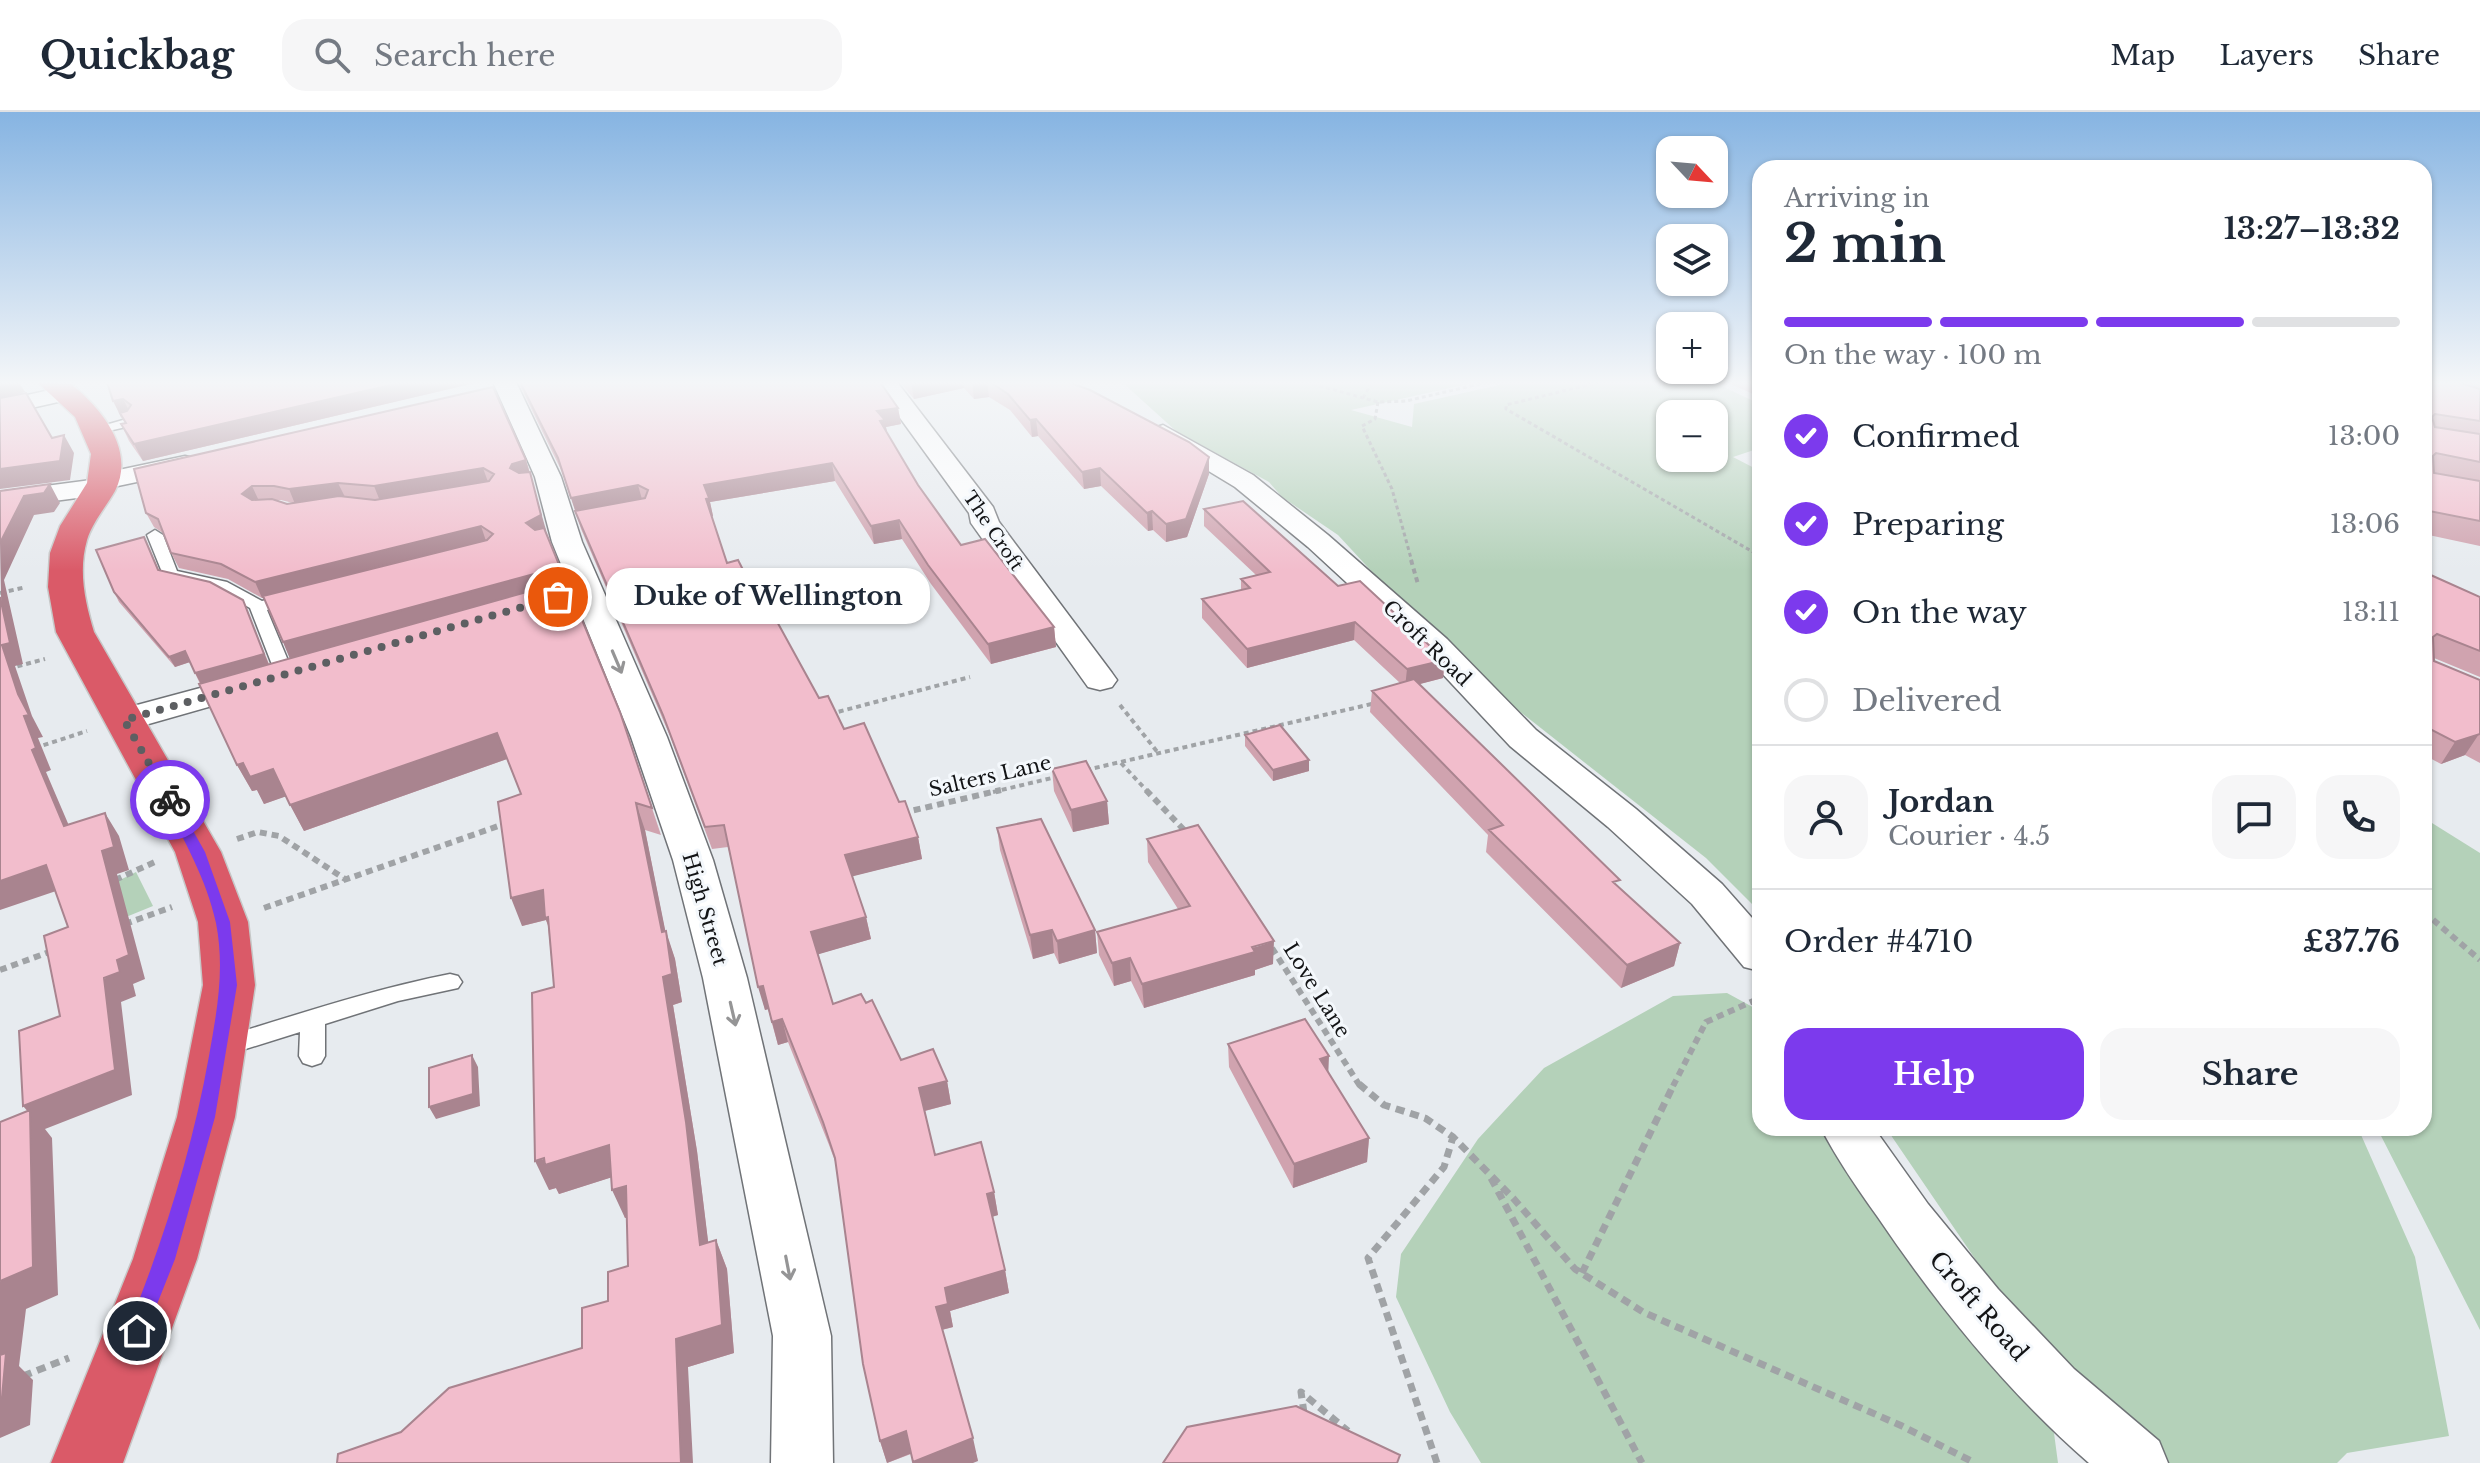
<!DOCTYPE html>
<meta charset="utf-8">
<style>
:root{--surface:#fff;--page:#f6f6f7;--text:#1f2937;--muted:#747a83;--line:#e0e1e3;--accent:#7c3aed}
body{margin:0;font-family:"Libre Baskerville",serif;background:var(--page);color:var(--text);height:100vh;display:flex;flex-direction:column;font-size:30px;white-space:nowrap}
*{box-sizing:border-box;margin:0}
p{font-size:26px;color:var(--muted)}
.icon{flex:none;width:44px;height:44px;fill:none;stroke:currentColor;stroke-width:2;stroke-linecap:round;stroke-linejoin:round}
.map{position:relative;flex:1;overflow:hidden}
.drawer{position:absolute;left:1752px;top:48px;width:680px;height:976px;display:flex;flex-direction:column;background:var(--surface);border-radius:24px;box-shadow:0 2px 6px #0004}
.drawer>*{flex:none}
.needle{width:52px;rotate:116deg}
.fabs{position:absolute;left:1656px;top:24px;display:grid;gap:16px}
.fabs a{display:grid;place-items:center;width:72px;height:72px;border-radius:16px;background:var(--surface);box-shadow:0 2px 6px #0004;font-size:40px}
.pin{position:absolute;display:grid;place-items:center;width:68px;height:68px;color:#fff;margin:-34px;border:4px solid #fff;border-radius:50%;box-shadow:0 2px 8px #0007}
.courier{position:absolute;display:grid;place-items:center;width:80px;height:80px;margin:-40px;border:6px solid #7c3aed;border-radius:50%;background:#fff;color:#222;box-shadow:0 2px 10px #0007}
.bubble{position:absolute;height:56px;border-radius:24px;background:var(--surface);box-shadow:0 2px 6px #0004;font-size:26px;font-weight:800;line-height:56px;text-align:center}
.headline em{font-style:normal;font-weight:800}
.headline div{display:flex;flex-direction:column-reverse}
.headline{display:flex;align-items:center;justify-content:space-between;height:136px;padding:0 32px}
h1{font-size:52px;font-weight:800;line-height:60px}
.bar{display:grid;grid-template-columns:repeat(4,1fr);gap:12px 8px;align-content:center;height:96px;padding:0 32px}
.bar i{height:10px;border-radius:6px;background:var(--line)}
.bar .on{background:var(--accent)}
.bar p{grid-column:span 4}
.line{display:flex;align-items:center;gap:20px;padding:0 32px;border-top:2px solid var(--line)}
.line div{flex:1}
.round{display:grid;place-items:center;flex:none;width:84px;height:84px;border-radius:24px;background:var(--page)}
ol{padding:0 32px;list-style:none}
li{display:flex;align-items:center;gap:24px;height:88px}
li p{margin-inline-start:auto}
li .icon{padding:8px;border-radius:50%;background:var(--accent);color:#fff;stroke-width:4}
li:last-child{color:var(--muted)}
li i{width:44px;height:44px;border:4px solid var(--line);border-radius:50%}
.cta{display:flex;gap:16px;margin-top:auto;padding:16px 32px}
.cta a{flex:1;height:92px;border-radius:24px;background:var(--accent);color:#fff;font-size:32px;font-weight:800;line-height:92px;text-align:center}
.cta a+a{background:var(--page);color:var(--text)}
header{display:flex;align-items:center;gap:48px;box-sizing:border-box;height:112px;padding:0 40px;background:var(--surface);border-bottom:2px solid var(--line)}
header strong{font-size:38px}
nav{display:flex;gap:44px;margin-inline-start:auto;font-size:28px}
.search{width:560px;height:72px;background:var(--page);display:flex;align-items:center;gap:20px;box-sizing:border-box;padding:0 28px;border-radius:24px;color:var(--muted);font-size:30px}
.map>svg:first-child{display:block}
</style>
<header>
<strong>Quickbag</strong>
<div class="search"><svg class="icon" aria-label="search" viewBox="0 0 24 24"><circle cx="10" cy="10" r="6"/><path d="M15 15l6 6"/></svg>Search here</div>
<nav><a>Map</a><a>Layers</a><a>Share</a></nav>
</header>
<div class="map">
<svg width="2480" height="1351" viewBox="0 0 2480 1351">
<rect width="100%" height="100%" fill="#e7ebef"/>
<!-- green -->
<path fill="#b4d1b9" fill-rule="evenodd" d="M1122 270H1477L1351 298 1412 315 1414 292 1513 270H1713L1760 292V336L1733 345 1760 359V800L1706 746 1500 584 1388 477 1338 423 1282 385 1269 370 1176 319ZM1670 302H1714V346H1670Z
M2424 706 2480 741V1218L2377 1016H2424Z
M136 760 153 794 99 816 116 770Z
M1727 881 1760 899V1016H1832L1861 1071 2054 1321 2058 1351H1481L1450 1300 1396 1185 1401 1142 1478 1027 1544 956 1673 884Z
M1886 1016H2358L2415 1145 2449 1324 2347 1341 2337 1351H2169L2061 1273Z"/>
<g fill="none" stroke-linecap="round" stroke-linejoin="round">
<defs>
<path id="lane" d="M130 306 136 310 135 313 95 322 88 318Z
M155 418 163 423 177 459 227 470 262 489 293 481 299 483V489L267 498 294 563 291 567H279L276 563 250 496 216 477 164 465 147 423Z
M450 862 458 864 462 870 458 876 398 889 325 912V944L321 951 312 954 303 951 299 944 300 920 220 945 211 943 207 936 211 929C290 905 369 878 450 862Z"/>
<path id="street" d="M493 270H516L561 365 582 430 667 625 713 748 747 866 831 1224 833 1351H771L773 1224 703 866 673 748 631 625 552 430 535 365Z
M874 270H897L993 395 999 410 1112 561 1117 568 1112 575 1100 578 1088 575 971 411 969 401Z
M68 274 76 276 80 281 76 286 0 303V289Z
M1163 313 1253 363 1328 423 1447 527 1536 618 1636 697 1722 772 1760 815V859L1744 855 1692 792 1608 715 1510 634 1423 541 1308 435 1235 375 1154 326 1150 321 1154 316Z
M185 344 194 346 198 352 194 358 113 375 110 381 100 383 0 396V380L91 368 95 363Z
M256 561 268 564 273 571 268 578 124 619 111 616 106 608 111 600Z
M1821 1016H1874L1928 1092 1998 1177 2074 1257 2159 1329 2168 1351H2089C2007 1280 1938 1194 1877 1104 1857 1076 1837 1047 1821 1016Z"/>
<path id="highway" d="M37 270 71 272C101 296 136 338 115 379 106 395 93 409 87 428 78 459 85 490 94 520L221 740 248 810 255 873 235 1005 197 1147 123 1351H51L133 1147 177 1005 203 873 198 810 175 740 56 520 48 475 50 441 60 414 87 371 91 342 75 305Z"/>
</defs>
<!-- lane casing -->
<use href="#lane" stroke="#707377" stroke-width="3"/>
<!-- street casing -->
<use href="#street" stroke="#707377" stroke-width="3"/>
<!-- highway casing -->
<use href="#highway" stroke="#c6c7c7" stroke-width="3"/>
<!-- path-far3 -->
<path stroke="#a0a3a6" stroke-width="3" stroke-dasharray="4 3" stroke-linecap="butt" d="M1306 270 1378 290 1406 289 1488 270
M1600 270 1506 293V297L1760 444
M1363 286 1372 270
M1378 290 1375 307 1362 314 1392 377 1412 450"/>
<!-- path-far2 -->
<path stroke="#a0a3a6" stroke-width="4" stroke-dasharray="5 4" stroke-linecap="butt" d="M1411 448 1418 472
M0 481 26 475
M0 559 45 547
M1120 593 1159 642
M830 602 970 565
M35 636 87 619
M1121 651 1148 680
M1086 658 1376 591
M993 680 1056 665"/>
<!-- path-far1 -->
<path stroke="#a0a3a6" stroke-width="6" stroke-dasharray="7 5" stroke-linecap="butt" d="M1146 678 1186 720
M902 701 1001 678
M237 727 258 720 279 724 345 767
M115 768 157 749
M264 796 507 711
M2424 800 2480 848
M125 812 172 795
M1272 836 1360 974
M0 858 52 839
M1673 974 1706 910 1760 886"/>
<!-- path -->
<path stroke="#a0a3a6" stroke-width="7" stroke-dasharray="9 6" stroke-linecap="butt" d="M1359 972 1384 993 1425 1006 1453 1025 1513 1086 1575 1157 1643 1200 1902 1314 1975 1351
M1491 1066 1642 1351
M1582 1161 1674 972
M23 1264 69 1246
M1304 1301 1301 1280 1348 1319
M1437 1351 1368 1146 1444 1055 1453 1025"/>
<!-- lane -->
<use href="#lane" fill="#fff" fill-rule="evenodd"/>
<!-- street -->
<use href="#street" fill="#fff" fill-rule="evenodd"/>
<!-- highway -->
<use href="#highway" fill="#da5a68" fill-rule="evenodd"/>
</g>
<!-- wall -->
<path fill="#d0a3af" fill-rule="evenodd" d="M107 270H479L143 349 129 329 121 312 125 311 121 305Z
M518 270H880L898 296 901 312 886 315 887 322 918 373 961 433 1054 515 1056 535 991 552 931 472 902 427 874 432 835 369 710 390 713 404 712 405 727 451 763 497 819 586 899 690 918 725 922 747 852 764 866 805 871 827 818 842 833 892 901 948 947 969 951 992 925 999 935 1043 994 1080 998 1103 992 1105 1005 1158 1009 1181 950 1199 953 1215 942 1218 978 1349 911 1342 887 1351 880 1329 836 1052 829 1033 788 930 778 933 768 897 765 898 728 735 712 737 670 624 581 417 564 364Z
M900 270H1068L1209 362 1187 425 1166 430 1153 418 1148 419 1101 374 1084 377 1038 324 1032 325 1010 298 989 285 974 287 964 276 914 287Z
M1726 270H1760V285Z
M2424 270H2480V434L2424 422Z
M526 348 534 374 545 418 565 469 620 600 661 723 645 718 665 819 675 847 682 890 673 893 697 1039 708 1130 716 1128 727 1157 734 1241 688 1255 401 1320 582 1236 628 1154 627 1106H625L612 1065 559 1082 556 1076 549 1078 554 875 548 814 546 808 522 814 521 682 507 647 304 719 286 684 264 692 257 678 252 679 237 653 190 550 175 555 119 490 114 480 144 425 159 458 243 488 269 552 290 546 264 485 262 486 228 467 179 456 171 441 163 421 154 415 146 401 134 357ZM275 388H281L293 391 287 392Z
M1204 397 1338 474 1445 548 1443 566 1419 572 1618 775 1680 831 1674 854 1621 876 1486 740 1488 723 1370 600 1372 579 1400 571 1354 528 1247 556 1202 506V487L1241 478V467L1256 463 1204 414Z
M2424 460 2480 485V565L2434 546V549L2480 568V651L2465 643 2441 652 2424 643Z
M1245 623 1309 648V659L1273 669 1245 634Z
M1052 657 1107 689 1109 712 1073 720 1054 679Z
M997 716 1095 818 1097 841 1059 852 1054 841 1033 847 1000 738Z
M1147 727 1273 852 1255 858V863L1144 896 1131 869 1114 874 1099 843 1097 820 1178 797 1148 750Z
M1228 932 1328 960 1369 1026 1367 1050 1293 1076 1229 955Z"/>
<!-- shaded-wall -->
<path fill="#a9848f" d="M0 270H19L25 280 0 287Z
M404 270H479L143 349 134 332Z
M963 270 964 276 914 287 911 271Z
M987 270 989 285 974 287 972 271Z
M123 287 132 304 121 305 113 289Z
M898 296 901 312 886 315 888 325 883 326 877 299Z
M1036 307 1038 324 1032 325 1030 308Z
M64 323 74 341 70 368 0 377V357Z
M1209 345V362L1187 425 1166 430V412Z
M526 348 546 418 531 426 526 411 517 366 510 356 512 352Z
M832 351 835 369 710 390 713 404 710 405 706 387 704 373Z
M483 356 488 370 380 389 374 374Z
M1100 356 1101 374 1084 377 1082 360Z
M338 371 345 385 295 392 289 377Z
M50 372 60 391 54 400 34 403 4 468 23 552 15 554 32 604 43 625 38 626 51 658 46 660 79 737 64 714 32 638 18 582 2 533 0 431 24 384Z
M638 373 643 391 577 404 571 386Z
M252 374 259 389 249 397 242 382Z
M1152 399 1153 418 1148 419 1147 401Z
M899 408 902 427 874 432 871 414Z
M481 414 486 429 262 486 255 470Z
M560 455 565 470 290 547 283 530Z
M243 488 269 553 201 572 195 561Z
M1355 510 1354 528 1247 556V537Z
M1054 515 1056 535 991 552 988 532Z
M185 539 190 550 175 555 169 545Z
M1445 548 1443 566 1405 576 1407 557Z
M497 621 507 647 304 719 290 693Z
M2479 622 2465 643 2441 652 2455 630Z
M1309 648V659L1273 669V658Z
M243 651 273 657 287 684 264 692 257 678 252 679 237 653Z
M1107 689 1109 712 1073 720 1071 698Z
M636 691 645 718 666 822V819L675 847 682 890 673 893 697 1039 712 1161 700 1133 663 865 662 820Z
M105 701 119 724 129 758 117 762 145 867 133 872 136 884 121 890 132 983 45 1017 52 1026 58 1183 26 1197 19 1254 33 1268 30 1313 0 1326V1172L30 1002 23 994 117 848 102 739Z
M918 725 922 747 850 765 845 743Z
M46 753 62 777 0 798V769Z
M543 778 557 834 546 808 522 814 511 786Z
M866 805 871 827 816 843 811 820Z
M1052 818 1054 841 1033 847 1030 823Z
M1095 818 1097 841 1059 852 1057 829Z
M1274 829 1273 852 1255 858V863L1144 896 1142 872Z
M1680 831 1674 854 1621 876 1627 853Z
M1130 846 1131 869 1114 874 1112 851Z
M763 874 769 897 765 898 758 875Z
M782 907 788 930 778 933 772 910Z
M472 943 478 955 480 994 436 1007 429 995Z
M1329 944 1328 968 1320 947Z
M947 969 951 992 924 999 919 976Z
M1369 1026 1367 1050 1293 1076 1294 1052Z
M609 1033 622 1062 559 1082 556 1076 549 1078 535 1049Z
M626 1074 638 1102 625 1106 612 1078Z
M994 1080 998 1103 991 1105 987 1082Z
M716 1128 727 1157 734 1241 688 1255 693 1351H681L676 1227Z
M1005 1158 1009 1181 950 1199 953 1215 941 1218 936 1195 945 1176Z
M906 1319 912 1341 887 1351 880 1329Z
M973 1326 978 1349 973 1351H913V1350Z"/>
<!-- building -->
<path fill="#f2bdcc" stroke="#a9848f" stroke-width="2" fill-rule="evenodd" d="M107 270H404L134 332 121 312 126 311 120 301 127 299 131 293 123 287 113 289Z
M520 270H880L898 296 877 299 885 308 880 309 918 373 961 433 985 427 1054 515 988 532 928 453 899 408 871 414 832 351 704 373 709 386 706 387 727 451 738 448 763 497 769 495 819 586 828 584 844 617 864 611 899 690 905 689 918 725 845 743 866 805 811 820 833 892 861 882 866 891 872 888 901 948 933 937 947 969 919 976 935 1043 981 1030 994 1080 987 1082 1005 1158 945 1176 948 1192 936 1195 973 1326 913 1350 906 1319 880 1329 863 1252 835 1046 823 1010 782 907 772 910 763 874 758 875 724 713 705 715 663 603 575 399 645 386 648 378 638 373 571 386 558 346Z
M990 270H1068L1090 278 1189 330 1209 345 1186 407 1166 412 1152 399 1147 401 1100 356 1082 360 1036 307 1030 308 1008 282Z
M2424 270H2457L2480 277V309L2435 302 2432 305 2435 315 2480 322V350L2436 341 2433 344 2434 361 2480 369V409L2424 398Z
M493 275 526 348 512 352 510 356 519 361 530 360 541 403 526 411 535 418 544 416 560 455 283 530 263 484 487 428 493 422 481 414 255 470 221 452 171 441 158 407 146 401 134 357ZM483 356 494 362 489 369 375 388 339 384 287 392 272 387 252 388 242 382 252 374H274L289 377 338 371 374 374Z
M26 281 52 326 64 323 60 349 0 357V286Z
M50 372 44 381 24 384 0 431V379Z
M1243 389 1338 474 1360 469 1445 548 1407 557 1355 510 1247 537 1202 487 1250 476 1241 467 1270 460 1204 397Z
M144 425 158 458 210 470 243 488 264 542 195 561 185 539 169 545 114 480 96 438Z
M2424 460 2480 485V539L2437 522 2433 525 2434 549 2480 568V622L2455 630 2424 614Z
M566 469 620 600 652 696 636 691 662 820 666 819 672 862 663 865 686 1010 700 1133 716 1128 722 1213 676 1227 681 1351H337L338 1342 401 1320 449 1276 582 1236V1196L608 1189V1160L628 1154 626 1074 612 1078 609 1033 545 1053 544 1046 535 1049 532 881 554 875 548 805 545 806 543 778 511 786 498 690 521 682 497 621 290 693 273 657 250 665 243 651 237 653 199 572Z
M0 485 10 531 2 533 18 582 29 603 24 604 36 636 32 638 64 714 105 701 114 735 102 739 129 843 117 848 120 860 104 866 115 958 23 994 19 919 60 904 44 824 68 815 46 753 0 769Z
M1414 567 1620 768 1613 770 1680 831 1627 853 1489 718 1503 713 1372 579Z
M1280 613 1309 648 1273 658 1245 623Z
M1086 649 1107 689 1071 698 1052 657Z
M1041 707 1095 818 1057 829 1052 818 1030 823 997 716Z
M1198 713 1274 829 1252 835 1255 840 1142 872 1130 846 1112 851 1097 820 1190 794 1147 727Z
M1305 907 1329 944 1320 947 1369 1026 1294 1052 1228 932Z
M472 943 473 982 429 995V956Z
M30 998 33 1155 0 1169V1172V1010Z
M6 1241 2 1285 0 1286V1243Z
M1296 1294 1400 1343 1397 1351H1163L1187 1315Z"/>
<!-- one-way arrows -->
<defs><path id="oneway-shaft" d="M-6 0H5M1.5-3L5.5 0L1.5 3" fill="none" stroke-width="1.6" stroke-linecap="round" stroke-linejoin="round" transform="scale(2)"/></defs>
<g stroke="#959596">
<use href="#oneway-shaft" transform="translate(617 550) rotate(67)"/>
<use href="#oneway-shaft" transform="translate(733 902) rotate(77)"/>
<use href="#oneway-shaft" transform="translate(788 1156) rotate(79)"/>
</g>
<!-- sky -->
<linearGradient id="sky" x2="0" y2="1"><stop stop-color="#86b4e2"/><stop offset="0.59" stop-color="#f4f6f8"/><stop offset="1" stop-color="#f4f6f8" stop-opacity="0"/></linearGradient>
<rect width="2480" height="459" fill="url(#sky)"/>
<!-- route -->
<path fill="#7c3aed" d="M165 685H174L205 740 230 810 237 873 215 1005 175 1147 144 1225 137 1228 130 1225 127 1219C163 1130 192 1039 209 944 217 899 225 857 216 811 207 768 183 726 163 688Z"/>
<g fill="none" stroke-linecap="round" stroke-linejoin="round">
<!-- done -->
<path stroke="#5d5f62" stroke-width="8" stroke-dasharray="0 14.4" d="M170 688 124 608 558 485"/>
</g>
<g text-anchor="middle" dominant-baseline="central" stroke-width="6" stroke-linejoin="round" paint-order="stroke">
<!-- far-street labels -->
<g font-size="18" fill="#131416" stroke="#f4f8fc">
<text transform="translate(993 419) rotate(56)">The Croft</text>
</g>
<!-- street labels -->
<g font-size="20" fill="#131416" stroke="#f4f8fc">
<text transform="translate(1427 531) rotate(44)">Croft Road</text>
<text transform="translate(990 664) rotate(-13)">Salters Lane</text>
<text transform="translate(705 797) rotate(74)">High Street</text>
<text transform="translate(1317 878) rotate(58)">Love Lane</text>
</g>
<!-- near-street labels -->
<g font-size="24" fill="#131416" stroke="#f4f8fc">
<text transform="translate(1979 1194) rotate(49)">Croft Road</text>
</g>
</g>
</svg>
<div class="fabs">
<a><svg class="needle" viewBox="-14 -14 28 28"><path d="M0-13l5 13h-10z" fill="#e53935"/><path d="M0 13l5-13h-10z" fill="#747a83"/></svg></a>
<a><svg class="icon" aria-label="layers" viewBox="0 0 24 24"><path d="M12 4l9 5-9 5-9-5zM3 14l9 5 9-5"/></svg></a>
<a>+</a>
<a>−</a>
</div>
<div class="pin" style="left:558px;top:485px;background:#ea580c"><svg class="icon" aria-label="bag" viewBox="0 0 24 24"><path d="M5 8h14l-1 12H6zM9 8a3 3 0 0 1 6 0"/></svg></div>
<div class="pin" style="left:137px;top:1219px;background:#1f2937"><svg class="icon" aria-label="home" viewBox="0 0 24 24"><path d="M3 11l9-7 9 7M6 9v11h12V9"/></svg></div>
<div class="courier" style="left:170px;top:688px"><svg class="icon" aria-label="bike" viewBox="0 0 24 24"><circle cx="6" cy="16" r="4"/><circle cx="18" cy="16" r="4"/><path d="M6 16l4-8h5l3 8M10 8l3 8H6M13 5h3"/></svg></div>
<div class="bubble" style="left:606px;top:456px;width:324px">Duke of Wellington</div>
<section class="drawer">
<div class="headline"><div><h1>2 min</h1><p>Arriving in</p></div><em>13:27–13:32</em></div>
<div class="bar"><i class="on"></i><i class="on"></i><i class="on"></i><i></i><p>On the way · 100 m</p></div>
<ol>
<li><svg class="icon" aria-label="check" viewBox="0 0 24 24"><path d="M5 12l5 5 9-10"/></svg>Confirmed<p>13:00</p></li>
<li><svg class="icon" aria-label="check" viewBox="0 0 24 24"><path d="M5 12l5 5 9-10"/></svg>Preparing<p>13:06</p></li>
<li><svg class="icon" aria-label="check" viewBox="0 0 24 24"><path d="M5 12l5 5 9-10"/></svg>On the way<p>13:11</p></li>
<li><i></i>Delivered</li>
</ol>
<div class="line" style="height:144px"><a class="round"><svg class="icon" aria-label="person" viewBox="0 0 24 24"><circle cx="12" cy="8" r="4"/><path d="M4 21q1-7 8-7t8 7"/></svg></a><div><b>Jordan</b><p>Courier · 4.5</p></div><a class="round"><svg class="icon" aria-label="chat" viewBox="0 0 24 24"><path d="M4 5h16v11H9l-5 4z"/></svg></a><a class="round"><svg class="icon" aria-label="phone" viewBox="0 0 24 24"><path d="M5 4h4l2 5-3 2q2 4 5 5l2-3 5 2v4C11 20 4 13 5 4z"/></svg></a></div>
<div class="line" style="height:104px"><div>Order #4710</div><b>£37.76</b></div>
<div class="cta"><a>Help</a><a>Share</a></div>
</section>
</div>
